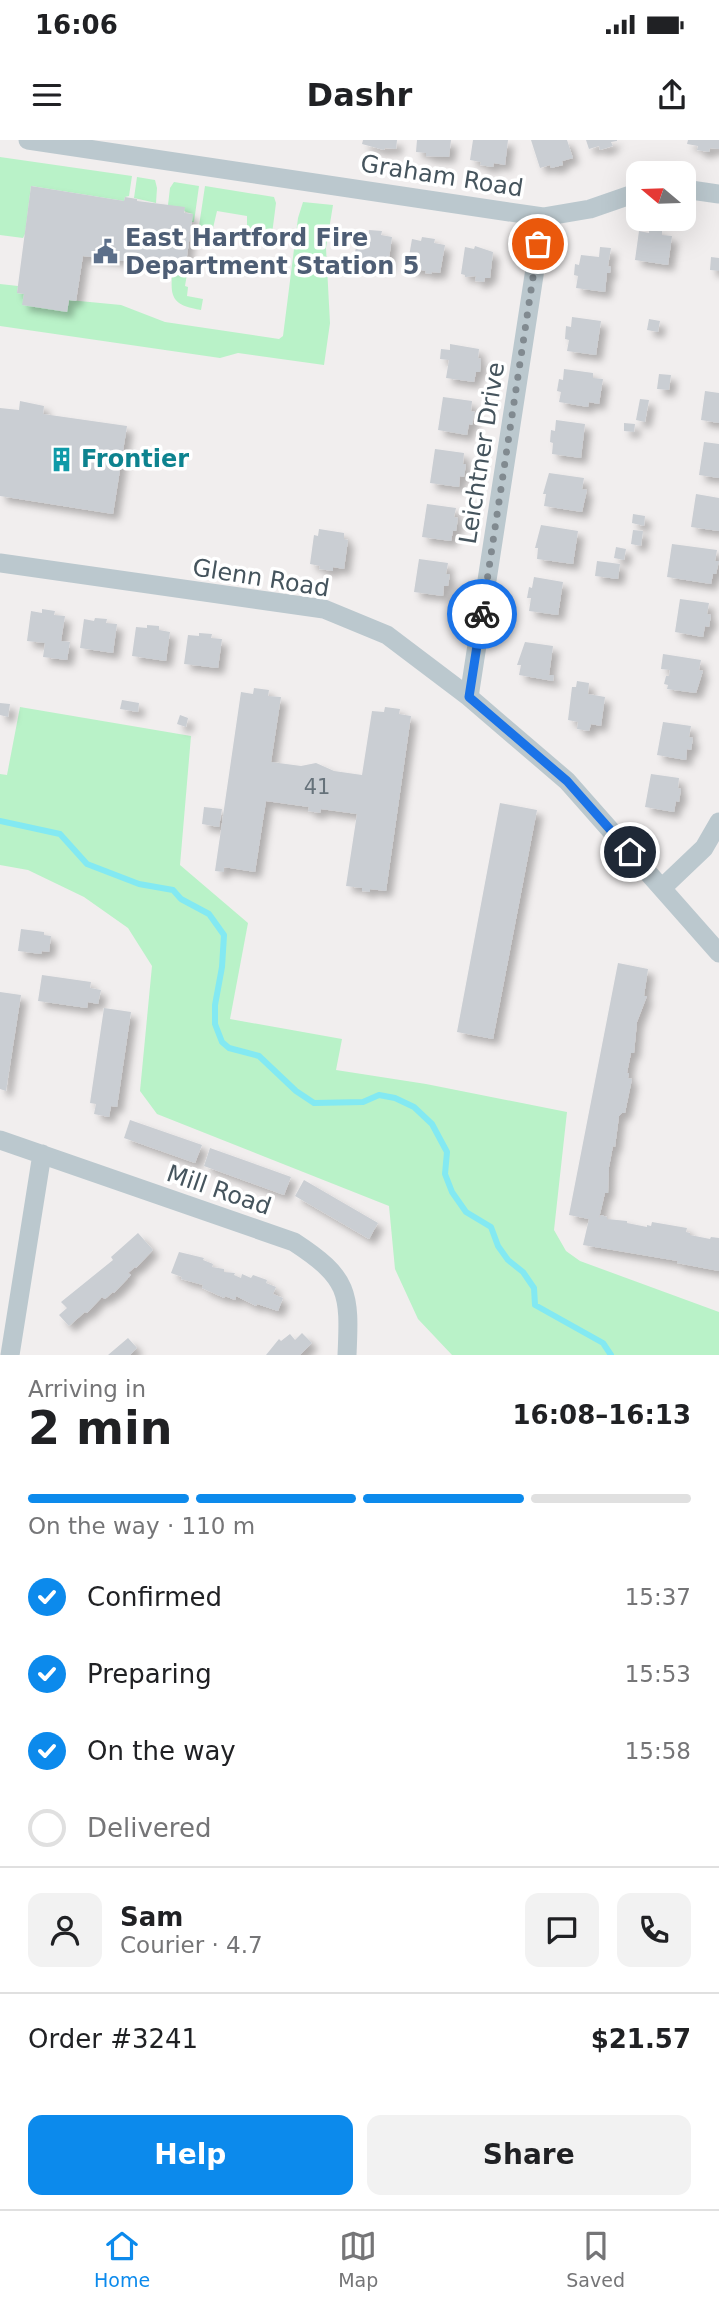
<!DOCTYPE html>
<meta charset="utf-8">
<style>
:root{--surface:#fff;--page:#f2f2f2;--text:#202124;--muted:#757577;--line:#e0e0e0;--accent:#0c8aec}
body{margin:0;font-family:"DejaVu Sans",sans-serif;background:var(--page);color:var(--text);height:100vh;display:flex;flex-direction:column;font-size:26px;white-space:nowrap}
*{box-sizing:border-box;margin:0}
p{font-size:23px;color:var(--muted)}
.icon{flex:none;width:38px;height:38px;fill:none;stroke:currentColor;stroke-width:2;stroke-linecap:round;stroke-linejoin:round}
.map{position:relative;height:1215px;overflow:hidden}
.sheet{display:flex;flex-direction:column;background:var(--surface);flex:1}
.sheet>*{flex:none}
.needle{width:46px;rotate:289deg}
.tools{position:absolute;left:626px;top:21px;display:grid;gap:14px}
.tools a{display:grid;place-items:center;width:70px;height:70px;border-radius:14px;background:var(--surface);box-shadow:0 7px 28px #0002;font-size:35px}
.pin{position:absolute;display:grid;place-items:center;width:60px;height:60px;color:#fff;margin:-30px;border:4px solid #fff;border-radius:50%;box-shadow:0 2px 7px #0007}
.courier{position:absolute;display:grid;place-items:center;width:70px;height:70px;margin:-35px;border:5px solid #1a73e8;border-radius:50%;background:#fff;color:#222;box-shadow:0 2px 9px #0007}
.head em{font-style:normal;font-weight:600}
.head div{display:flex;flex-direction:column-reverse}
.head{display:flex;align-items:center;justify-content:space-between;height:119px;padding:0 28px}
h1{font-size:46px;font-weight:600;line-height:52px}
.bar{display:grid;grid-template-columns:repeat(4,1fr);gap:10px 7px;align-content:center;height:84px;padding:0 28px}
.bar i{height:9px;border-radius:5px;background:var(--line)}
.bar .active{background:var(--accent)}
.bar p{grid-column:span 4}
.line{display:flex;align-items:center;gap:18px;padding:0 28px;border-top:2px solid var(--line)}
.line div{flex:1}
.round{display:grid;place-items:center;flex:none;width:74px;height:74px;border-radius:14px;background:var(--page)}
ol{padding:0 28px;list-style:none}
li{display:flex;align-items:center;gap:21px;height:77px}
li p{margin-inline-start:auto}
li .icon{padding:7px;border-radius:50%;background:var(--accent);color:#fff;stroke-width:4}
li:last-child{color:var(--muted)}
li i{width:38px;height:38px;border:4px solid var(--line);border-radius:50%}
.cta{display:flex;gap:14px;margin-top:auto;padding:14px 28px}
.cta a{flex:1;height:80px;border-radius:14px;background:var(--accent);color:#fff;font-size:28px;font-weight:600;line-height:80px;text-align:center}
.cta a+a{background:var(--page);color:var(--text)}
.status{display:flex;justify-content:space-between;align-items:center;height:49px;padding:0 35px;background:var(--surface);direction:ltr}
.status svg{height:19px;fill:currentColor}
header{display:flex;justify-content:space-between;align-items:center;height:91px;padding:0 28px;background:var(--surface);font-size:32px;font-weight:600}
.tab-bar{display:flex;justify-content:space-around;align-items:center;height:98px;border-top:2px solid var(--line);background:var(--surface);font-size:19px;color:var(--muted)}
.tab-bar a{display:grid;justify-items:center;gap:4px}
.tab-bar .active{color:var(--accent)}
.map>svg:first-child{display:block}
</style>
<div class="status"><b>16:06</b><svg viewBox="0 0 49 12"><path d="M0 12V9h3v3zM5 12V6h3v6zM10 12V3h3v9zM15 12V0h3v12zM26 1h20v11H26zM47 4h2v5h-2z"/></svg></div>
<header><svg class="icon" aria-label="menu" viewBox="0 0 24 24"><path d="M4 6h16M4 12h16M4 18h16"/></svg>Dashr<svg class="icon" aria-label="share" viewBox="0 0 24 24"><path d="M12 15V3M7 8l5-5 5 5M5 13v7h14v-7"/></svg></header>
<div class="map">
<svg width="719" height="1215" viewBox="0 0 719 1215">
<defs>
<filter id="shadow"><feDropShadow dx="6" dy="6" stdDeviation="3.5" flood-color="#0004"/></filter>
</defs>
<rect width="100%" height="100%" fill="#f1eeee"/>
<!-- green -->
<path fill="#b9f2c8" d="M0 17 132 36 129 56 125 57 124 61 31 46 25 94 23 98 0 95Z
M137 37 155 40 157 48 156 63 134 58Z
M174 42 199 46 194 82H192V74L168 65 170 48Z
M205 46 274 57 276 63 272 94 270 96 247 92V76L217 71 213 88 199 86Z
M303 62 333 65 326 108 330 183 324 225 238 213 220 218 0 186V144L18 146 17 153 24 154 23 165 67 171 69 160 121 165 165 182 279 199 283 196 298 78Z
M173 126 188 128 185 146 188 147 187 156 203 159 201 170C169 165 170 155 173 126Z
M20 567 191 596 180 725 248 783 230 879 342 899 336 930 426 944 567 972 554 1090 566 1111 580 1121 719 1172V1215H452L418 1179 395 1129 389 1066 157 974 140 951 152 826 128 788 84 757 28 730 0 725V634L7 635Z"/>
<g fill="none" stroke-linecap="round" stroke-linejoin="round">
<!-- stream -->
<path stroke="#83e9f2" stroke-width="6" d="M0 681 60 694 87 724 139 744 173 750 181 759 209 774 224 795 222 827 215 865V884L222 902 229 908 259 916 296 951 314 963 363 962 379 955 395 958 414 967 432 984 447 1012 445 1034 452 1052 466 1072 491 1087 498 1106 508 1120 523 1132 534 1148 535 1165 603 1203 611 1215"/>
</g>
<!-- building -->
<path fill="#caced3" filter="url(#shadow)" d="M363 0H397L396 9 385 8 384 10 362 4Z
M417 0H451L449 17 426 16V13L416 12Z
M473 0H508L505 25 494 23 493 27 480 25 481 22 470 20Z
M531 0H567L573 18 562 21 563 25 551 28 550 25 540 28Z
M586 0H617V1L611 2 613 6 600 10 599 6 589 9Z
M688 0H719V9L710 8 709 12 697 10 698 6 687 4Z
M31 46 124 61 125 57 137 59V61L185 67 184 73 193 74 186 123 177 122 176 127 83 116 76 161 69 160 67 172 22 165 24 154 17 153Z
M649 89 662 91V95L672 96 668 125 635 120 639 91 649 93Z
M369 90 382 91 381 95 392 97 388 126 354 120 358 92 369 93Z
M422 97 435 99 434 103 445 105 440 133 432 132 431 134 425 133 426 131 421 130 420 132 407 128 412 99 421 101Z
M475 106 493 112 490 138H485L484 142 475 141 476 136 465 137V135L461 134 465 107 474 109Z
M600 107 611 108 608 126 611 127 610 133H607L605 152 576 148 578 136 574 135 575 124 579 125 581 115 599 117Z
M711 117 719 118V131L710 130Z
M572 177 601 181 596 215 567 211 569 200 565 199 566 186 571 187Z
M649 179 660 181 658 192 647 190Z
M450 204 479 209 478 218 481 219 480 232H476L474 242 446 238 449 220 440 219 441 209 450 210Z
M564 229 593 233V238L603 239 599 264 589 262 588 267 559 262 561 252 557 251 559 239 563 240Z
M659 234 671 235 669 250 657 249Z
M705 251 719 253V283L701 280Z
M443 257 472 261 471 271 475 272 472 285 469 284 467 295 438 290Z
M640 259 649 260 645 282 636 280Z
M20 261 44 266 43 274 127 286 113 374 0 356V268L19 270Z
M556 280 585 284 581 318 552 314 553 303 550 302 551 290 555 291Z
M624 283 635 284 634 292 624 291Z
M704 302 719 304V338L699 335Z
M435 309 464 313 463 324H466L464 337 460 336 459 347 430 343Z
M549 333 584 338 582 349 587 350 582 372 544 366 546 354H543Z
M696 354 719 358V391L691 387Z
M427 364 456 368 454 377 458 378 456 391H453L451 401 422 397Z
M633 374 645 376 644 386 632 383Z
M541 385 578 391 573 424 537 419 538 408H535Z
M319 389 344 393V399L348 400 344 429 333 427V431L319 429 320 426 310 424 314 395 318 396Z
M633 390 643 391 641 406 631 404Z
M672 404 717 410 715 421H719L716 434H713L711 444 667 437Z
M616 407 626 409 624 420 614 418Z
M419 419 448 423 446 434H450L448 446H444L443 456 414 452Z
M597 421 620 424 618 439 595 436Z
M534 437 563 442 558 475 529 471 531 458H527L529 447 532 448Z
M680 459 709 463 707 474 711 475 709 487 705 486 703 497 675 492Z
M42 469 55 471 54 475 65 476 61 501 70 502 67 520 43 517 45 503 27 501 31 471 42 473Z
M95 478 107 479 106 483 117 484 113 513 80 508 84 479 94 481Z
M147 485 159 486V490L170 492 166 521 132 516 136 487 147 488Z
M199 493 212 494 211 498 222 499 218 528 184 524 188 495 199 496Z
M525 502 553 506 549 535H554L553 541 519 535 521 525H517Z
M663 514 701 520 699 530 703 531 696 553 667 549 668 545 664 544 666 536H669L670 530 661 529Z
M577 541 589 543 588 554 605 557 601 586 591 584 589 591 577 589 578 582 568 580 572 547H576Z
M254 548 269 550 268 556 281 557 271 622 301 626 316 623 334 631 362 635 372 571 384 572 385 567 400 569 399 574 411 576 386 751 370 749V752L362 751V748L346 746 357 674 321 669 320 673 308 671 309 667 266 661 255 732 224 727V732L215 731 241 552 253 554Z
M122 560 139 563 138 572 120 569Z
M0 563 10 564 8 577 0 575Z
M180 575 188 578 186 587 177 584Z
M663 582 691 586 689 597 693 598 691 610 687 609 686 620 657 615Z
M651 634 679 638 678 648 681 649 679 662 676 661 674 672 645 667Z
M500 663 537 670 493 899 457 892Z
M204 667 222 669 219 687 202 684Z
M21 789 44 792V795L51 796 49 812 42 811 41 814 18 811Z
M618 823 648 829 644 856H647L637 882 634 913H631L627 933H629L628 938 632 939 625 973H622L619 976 615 1007 613 1006 609 1027 608 1053H605L599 1078 601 1075 607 1077V1079L627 1081V1083L647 1087V1085L651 1086 652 1082 687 1088 686 1092 690 1093V1095L710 1099 711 1097 719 1098V1131L677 1123 678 1121 583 1105 589 1079 569 1075Z
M42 835 91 842 90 848 101 850 98 864 88 862 87 868 38 861Z
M0 852 21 855 6 951 0 949Z
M104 868 131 872 117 967 111 966 109 977 94 974 96 964 90 963Z
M130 980 202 1005 195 1023 124 998Z
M210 1008 291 1037 284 1055 204 1026Z
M304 1040 378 1083 369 1099 295 1056Z
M138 1093 153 1110 136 1128 135 1127 128 1133 131 1135 114 1153 113 1152 105 1159 102 1157 87 1173 85 1172 69 1186 59 1175 67 1168 61 1162 113 1120 111 1117Z
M179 1112 204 1118 203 1120 213 1124 212 1127 224 1129V1132L235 1133 234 1135 241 1138 242 1134 251 1138 253 1135 267 1140 266 1143 276 1147 273 1154 283 1158 278 1171 257 1164 256 1166 236 1156 235 1160 225 1156 224 1158 202 1148 203 1145 181 1139 182 1137 171 1133Z
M302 1193 312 1203 300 1215H266L279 1199 281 1201 290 1194 295 1200Z
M128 1198 137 1208 130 1215H108Z"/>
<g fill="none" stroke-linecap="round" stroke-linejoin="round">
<!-- minor -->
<path stroke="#bbc8ce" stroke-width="19" d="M28 0 543 77 590 69 639 52
M684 49 719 54
M0 423 324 469 387 495 469 557 567 641 719 813
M469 557 543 77
M662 748 704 708 719 682
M0 1000 294 1102C349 1138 350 1152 347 1215
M10 1215 42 1014"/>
</g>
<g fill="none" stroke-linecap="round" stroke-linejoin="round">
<!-- done -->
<path stroke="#818a90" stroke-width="7" stroke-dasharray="0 12.6" d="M482 474 538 104"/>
<!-- route -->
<path stroke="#1a73e8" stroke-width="9" d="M482 474 469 557 567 641 630 712"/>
</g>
<!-- icons -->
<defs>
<symbol id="civic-bare" viewBox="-9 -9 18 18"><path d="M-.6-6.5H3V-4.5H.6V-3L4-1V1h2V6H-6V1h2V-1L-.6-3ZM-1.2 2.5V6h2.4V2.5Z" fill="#5c6f8a" stroke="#fff" stroke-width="2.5" paint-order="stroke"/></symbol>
<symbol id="building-bare" viewBox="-9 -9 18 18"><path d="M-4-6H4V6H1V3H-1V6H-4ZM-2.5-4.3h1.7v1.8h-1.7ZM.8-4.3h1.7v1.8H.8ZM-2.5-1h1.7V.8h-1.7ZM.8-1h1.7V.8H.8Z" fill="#0f9aa8" stroke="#fff" stroke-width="2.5" paint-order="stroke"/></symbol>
</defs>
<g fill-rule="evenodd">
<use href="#civic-bare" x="88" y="94" width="35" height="35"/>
<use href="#building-bare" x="44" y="302" width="35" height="35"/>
</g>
<g text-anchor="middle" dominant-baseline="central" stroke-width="7" stroke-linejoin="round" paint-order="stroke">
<!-- number labels -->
<g font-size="21" fill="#66727a">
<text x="317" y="647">41</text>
</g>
<!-- street labels -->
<g font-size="24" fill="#45545d" stroke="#fff">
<text transform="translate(442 36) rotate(9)">Graham Road</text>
<text transform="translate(482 313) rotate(-81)">Leichtner Drive</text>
<text transform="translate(261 438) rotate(9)">Glenn Road</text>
<text transform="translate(219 1050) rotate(19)">Mill Road</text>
</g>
<!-- service labels -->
<g font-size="24" font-weight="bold" fill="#4e5e75" stroke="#fff" text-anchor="start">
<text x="125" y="98">East Hartford Fire<tspan x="125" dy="28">Department Station 5</tspan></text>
</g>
<!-- culture labels -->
<g font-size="24" font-weight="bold" fill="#0d838f" stroke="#fff" text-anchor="start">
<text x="81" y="319">Frontier</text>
</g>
</g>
</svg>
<div class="tools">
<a><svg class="needle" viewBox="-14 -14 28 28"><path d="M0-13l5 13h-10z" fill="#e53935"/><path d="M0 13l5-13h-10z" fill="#757577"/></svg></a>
</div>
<div class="pin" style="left:538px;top:104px;background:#ea580c"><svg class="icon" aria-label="bag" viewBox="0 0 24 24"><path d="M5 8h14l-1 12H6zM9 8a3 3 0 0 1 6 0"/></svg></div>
<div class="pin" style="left:630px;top:712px;background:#1f2937"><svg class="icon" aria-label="home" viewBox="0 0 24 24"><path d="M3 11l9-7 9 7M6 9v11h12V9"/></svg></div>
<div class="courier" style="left:482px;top:474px"><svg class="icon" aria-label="bike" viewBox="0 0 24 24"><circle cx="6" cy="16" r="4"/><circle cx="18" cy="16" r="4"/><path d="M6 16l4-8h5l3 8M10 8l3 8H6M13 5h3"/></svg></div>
</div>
<section class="sheet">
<div class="head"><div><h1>2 min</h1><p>Arriving in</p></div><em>16:08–16:13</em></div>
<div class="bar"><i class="active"></i><i class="active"></i><i class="active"></i><i></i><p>On the way · 110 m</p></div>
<ol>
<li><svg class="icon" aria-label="check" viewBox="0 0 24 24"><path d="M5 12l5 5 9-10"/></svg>Confirmed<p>15:37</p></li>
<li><svg class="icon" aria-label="check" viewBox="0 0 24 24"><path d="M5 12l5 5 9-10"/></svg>Preparing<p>15:53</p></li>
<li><svg class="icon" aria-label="check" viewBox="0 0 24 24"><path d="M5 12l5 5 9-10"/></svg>On the way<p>15:58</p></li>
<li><i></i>Delivered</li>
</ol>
<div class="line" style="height:126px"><a class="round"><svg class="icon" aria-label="person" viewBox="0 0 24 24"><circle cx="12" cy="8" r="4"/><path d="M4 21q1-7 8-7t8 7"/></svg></a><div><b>Sam</b><p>Courier · 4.7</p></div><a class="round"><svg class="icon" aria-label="chat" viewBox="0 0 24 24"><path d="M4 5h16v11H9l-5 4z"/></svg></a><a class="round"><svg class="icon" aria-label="phone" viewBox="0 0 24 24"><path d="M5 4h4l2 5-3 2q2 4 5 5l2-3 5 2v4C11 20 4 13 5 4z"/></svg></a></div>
<div class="line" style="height:91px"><div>Order #3241</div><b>$21.57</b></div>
<div class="cta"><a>Help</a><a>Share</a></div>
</section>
<nav class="tab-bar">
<a class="active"><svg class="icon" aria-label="home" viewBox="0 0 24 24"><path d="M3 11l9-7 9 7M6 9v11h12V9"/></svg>Home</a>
<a><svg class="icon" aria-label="map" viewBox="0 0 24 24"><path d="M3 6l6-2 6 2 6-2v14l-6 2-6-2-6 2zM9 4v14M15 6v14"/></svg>Map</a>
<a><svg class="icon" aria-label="saved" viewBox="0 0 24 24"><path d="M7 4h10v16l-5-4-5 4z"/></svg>Saved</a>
</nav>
